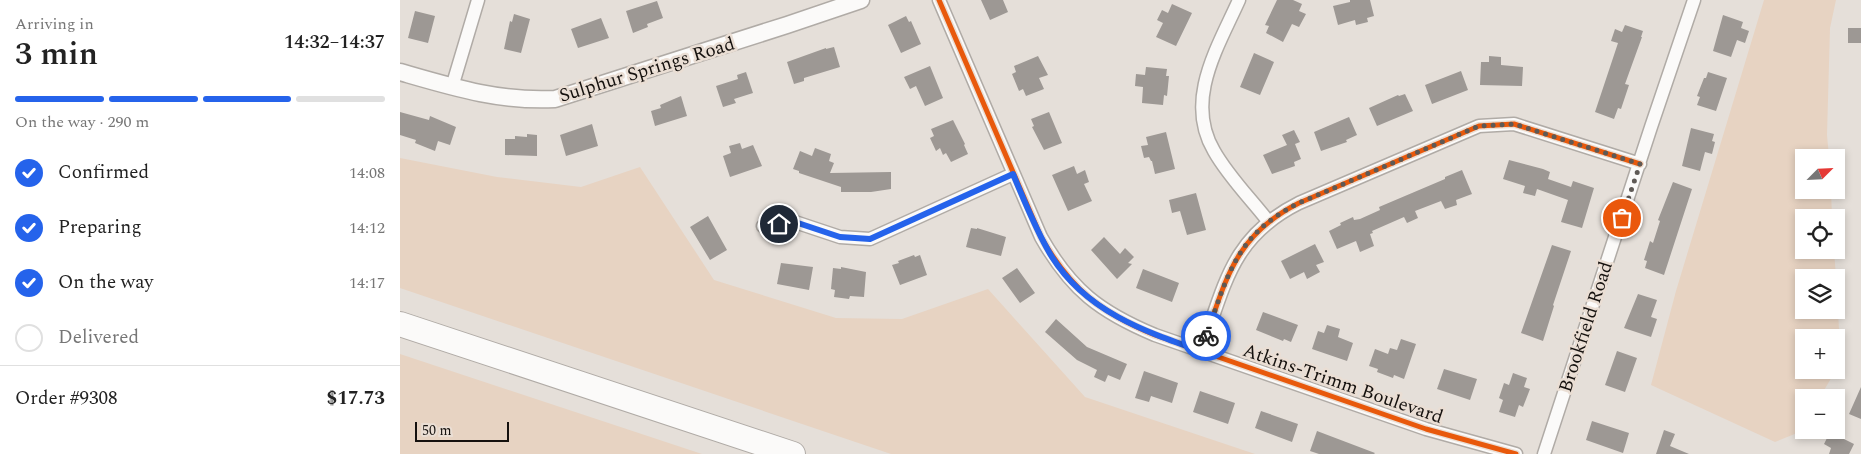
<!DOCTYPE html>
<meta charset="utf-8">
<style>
:root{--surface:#fff;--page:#f6f6f6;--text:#222;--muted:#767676;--line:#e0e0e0;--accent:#2563eb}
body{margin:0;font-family:Spectral,serif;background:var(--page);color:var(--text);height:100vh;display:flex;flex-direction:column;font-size:19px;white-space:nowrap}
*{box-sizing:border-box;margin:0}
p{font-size:16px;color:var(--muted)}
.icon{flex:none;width:28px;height:28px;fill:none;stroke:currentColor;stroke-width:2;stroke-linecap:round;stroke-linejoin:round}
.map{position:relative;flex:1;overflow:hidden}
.side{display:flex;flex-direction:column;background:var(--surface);width:400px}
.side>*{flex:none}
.needle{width:32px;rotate:66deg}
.controls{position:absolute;left:1395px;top:149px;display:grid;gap:10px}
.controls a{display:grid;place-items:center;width:50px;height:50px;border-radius:0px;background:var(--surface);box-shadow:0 2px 8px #0003;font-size:25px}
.scale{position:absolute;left:15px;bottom:12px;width:94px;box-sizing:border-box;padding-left:5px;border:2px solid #15110e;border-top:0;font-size:14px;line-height:18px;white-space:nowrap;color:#15110e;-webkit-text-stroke:4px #eaded4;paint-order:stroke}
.pin{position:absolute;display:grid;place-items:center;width:42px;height:42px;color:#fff;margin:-21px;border:2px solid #fff;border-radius:50%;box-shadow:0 1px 5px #0007}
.courier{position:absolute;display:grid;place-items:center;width:50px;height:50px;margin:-25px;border:4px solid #2563eb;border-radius:50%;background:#fff;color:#222;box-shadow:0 1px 6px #0007}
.headline em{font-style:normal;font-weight:600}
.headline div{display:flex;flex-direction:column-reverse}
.headline{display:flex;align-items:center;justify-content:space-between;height:85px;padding:0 15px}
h1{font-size:32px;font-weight:600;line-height:38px}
.bar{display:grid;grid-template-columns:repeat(4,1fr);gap:8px 5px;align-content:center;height:60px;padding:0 15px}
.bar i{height:6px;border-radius:4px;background:var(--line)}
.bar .active{background:var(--accent)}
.bar p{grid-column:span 4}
.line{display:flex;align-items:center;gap:12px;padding:0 15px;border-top:1px solid var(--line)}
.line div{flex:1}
ol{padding:0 15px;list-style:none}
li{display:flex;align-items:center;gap:15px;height:55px}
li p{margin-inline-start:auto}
li .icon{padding:5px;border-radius:50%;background:var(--accent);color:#fff;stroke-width:4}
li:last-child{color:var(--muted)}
li i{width:28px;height:28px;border:2px solid var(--line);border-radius:50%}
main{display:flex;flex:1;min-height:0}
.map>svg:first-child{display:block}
</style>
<main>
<section class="side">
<div class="headline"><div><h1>3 min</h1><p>Arriving in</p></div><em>14:32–14:37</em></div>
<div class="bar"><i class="active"></i><i class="active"></i><i class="active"></i><i></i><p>On the way · 290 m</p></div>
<ol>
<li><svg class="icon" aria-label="check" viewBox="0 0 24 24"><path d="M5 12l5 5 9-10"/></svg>Confirmed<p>14:08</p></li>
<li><svg class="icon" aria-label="check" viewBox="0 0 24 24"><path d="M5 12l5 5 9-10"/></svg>Preparing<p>14:12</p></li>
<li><svg class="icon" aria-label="check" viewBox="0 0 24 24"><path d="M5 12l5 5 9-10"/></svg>On the way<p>14:17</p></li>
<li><i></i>Delivered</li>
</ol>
<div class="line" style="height:65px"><div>Order #9308</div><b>$17.73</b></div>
</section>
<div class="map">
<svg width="1461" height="454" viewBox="0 0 1461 454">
<rect width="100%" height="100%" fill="#e5dfd9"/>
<!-- green -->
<path fill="#e7d3c2" d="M1364 0H1436L1430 28 1427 135 1429 157 1404 158V190H1431L1432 217 1404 218V250H1434L1436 277 1404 278V310H1436V281L1441 360 1436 369V338H1404V370H1436L1420 397 1404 398V427L1402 431 1375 442 1251 385 1276 291Z
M0 158 97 177 181 187 240 167 314 280 436 318 502 319 588 289 685 397 855 454H491L0 288Z
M0 354 302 454H0Z"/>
<!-- building -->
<path fill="#9d9894" d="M581 0H603L608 12 590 20Z
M877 0H893L902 4 899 11 906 14 899 27 892 24 883 42 866 33 869 26 865 25Z
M950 0H970L974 16 967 18 968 22 956 25 955 20 938 25 933 6 950 2Z
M257 1 263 18 247 24 248 27 233 33 226 11Z
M772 4 792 13 776 46 756 37 763 23 757 20 762 10 768 13Z
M15 11 35 16 28 43 8 38Z
M114 14 130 19 121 53 104 49 110 21 112 22Z
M1323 15 1343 22 1341 28 1349 31 1345 43 1337 40 1331 57 1313 51Z
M506 16 509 22 511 21 521 44 501 53 488 25Z
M201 18 209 38 178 48 171 29Z
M1225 25 1243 31 1241 37H1242L1225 84 1229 85 1221 109 1218 108 1214 119 1195 112 1218 43 1211 41 1215 29 1222 32Z
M1448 28H1461V43H1448Z
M434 47 440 67 404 78V81L394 84 387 62 426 48V49Z
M854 53 874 62 860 95 840 87Z
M638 56 648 75 639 78 644 89 626 96 623 89 619 91 612 74 616 72 614 66Z
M1089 56 1101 57V65L1123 67 1122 86 1080 85 1081 62H1089Z
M530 66 543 98 525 106 516 86 510 89 504 77Z
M746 67 767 69 766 76H769L767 96 764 95 763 105 742 103 743 87 735 86 736 74 745 75Z
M1061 71 1068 90 1032 104 1025 85Z
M346 72 353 93 334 99 336 103 323 107 316 86 338 79 337 75Z
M1308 72 1327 78 1316 111 1297 105 1300 97 1297 96 1304 78H1306Z
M1005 94 1013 111 977 126 969 108 998 95 999 96Z
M281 96 287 116 255 126 251 111 261 108 260 105Z
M0 112 29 120 30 116 56 127 50 145 38 141 35 151 15 143 16 140 0 135Z
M649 112 662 143 644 150 632 127 634 126 631 119Z
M949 117 957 135 946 140 947 142 921 151 914 132Z
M553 120 565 144 564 145 568 154 551 162 546 153 543 155 540 148 536 151 530 138 534 136 531 129Z
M192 124 198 146 166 156 160 135Z
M1291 128 1314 134 1312 141 1315 142 1312 154 1305 152 1300 171 1282 166Z
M894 130 900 142 895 144 901 159 894 162 895 166 872 174 863 155 887 145 882 135Z
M766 132 775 169 755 174 752 161H751L749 157 744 158 741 146 748 145 746 137Z
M127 134 137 135V156L105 155V139H115V136L127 137Z
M340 143 342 149 353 145 362 166 330 177 323 156 331 153 329 146Z
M415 148 431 154 429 161 434 163 430 173 491 172V189L471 192H441V187L399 173V171L393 169 400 151 412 156Z
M1109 160 1143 169 1150 172 1148 179 1171 187 1173 181 1194 188 1182 228 1161 222 1168 200 1137 189 1135 196 1123 193 1125 186 1103 179Z
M674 166 677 174 685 170 689 182 684 184 692 201 668 211 652 175Z
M1062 170 1072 194 1056 200 1057 205 1045 209 1041 201 1015 211 1018 218 1007 223 1004 217 972 231 973 233 970 234 974 246 960 252 956 241 937 249 929 231 941 225 940 223 953 217 954 220 960 219 980 210 979 207 1045 179V177Z
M1273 182 1292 189 1264 275 1245 268 1247 261 1244 260 1250 241 1253 243 1260 221 1258 220Z
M796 193 806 230 787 235 780 211 772 213 769 200Z
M308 216 327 250 310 260 290 227Z
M571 228 577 229V228L606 237 601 256 566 247Z
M704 237 720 254 725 248 734 257 728 263 732 264 717 279 691 250Z
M915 244 924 262 916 265 920 272 907 279 904 272 890 279 881 261Z
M1152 245 1171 251 1153 305 1154 306 1143 341 1121 333Z
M514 255 515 257 520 255 527 275 500 285 492 265 499 263 498 261Z
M381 263 413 267 409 290 377 284Z
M441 267 466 272 464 297 450 296 449 299 434 297 435 290 431 289 433 268 441 269Z
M617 268 635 293 620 303 602 278Z
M743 269 779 283 772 302 736 288Z
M1238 294 1257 300 1251 317 1257 319 1251 337 1224 328Z
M863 312 898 325 891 342 884 339 883 341 856 330Z
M656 319 687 347 727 364 720 380 708 375 705 382 694 377 697 370 677 360 645 332Z
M927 325 940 329 938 337 953 343 947 361 912 349 918 331 924 333Z
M1001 339 1016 344 1004 379 994 375 993 378 977 372 978 369 969 366 975 349 988 354 990 348 997 350Z
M1217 351 1237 358 1225 392 1205 385Z
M1044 369 1077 379 1070 400 1037 389Z
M744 371 778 383 772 403 751 396 749 402 735 398Z
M1113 373 1127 378 1124 387 1130 389 1123 407 1119 405 1115 417 1099 412 1103 400 1099 398 1104 383 1109 385Z
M1461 387V419L1449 414Z
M800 391 835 403 828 424 793 412Z
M861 411 898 424 892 442 855 428Z
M1192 421 1229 433 1223 453 1186 440Z
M1264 430 1275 434 1270 446 1289 454H1256Z
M917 431 975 453 974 454H919L910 451Z
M1430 432 1454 444 1449 454H1429L1431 448 1424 444Z"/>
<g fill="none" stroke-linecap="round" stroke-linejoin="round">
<defs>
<path id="minor" d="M539 0 641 237C671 290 700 312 755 335L1026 429 1116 454
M839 0C818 47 784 100 814 151 828 176 850 198 868 221
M52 87 78 0
M363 226 395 222 440 237 470 239 613 174
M801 351C825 285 831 237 899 203L1079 126 1114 124 1240 164
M1144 454 1251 127 1294 0"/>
<path id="tertiary" d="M0 72C52 87 100 102 155 99L387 25 461 0"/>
<path id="motorway" d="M0 324 393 454"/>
</defs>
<!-- minor casing -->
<use href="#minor" stroke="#b0aba6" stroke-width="15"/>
<!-- tertiary casing -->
<use href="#tertiary" stroke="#b0aba6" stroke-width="19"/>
<!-- motorway casing -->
<use href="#motorway" stroke="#b0aba6" stroke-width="26"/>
<!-- minor -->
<use href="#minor" stroke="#fbfaf9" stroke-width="12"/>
<!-- tertiary -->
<use href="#tertiary" stroke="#fbfaf9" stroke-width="16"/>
<!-- motorway -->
<use href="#motorway" stroke="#fbfaf9" stroke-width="24"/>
<defs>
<path id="cycleway" d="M539 0 641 237C671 290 700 312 755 335L1026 429 1116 454
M801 351C825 285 831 237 899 203L1079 126 1114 124 1240 164"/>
</defs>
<!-- cycleway casing -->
<use href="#cycleway" stroke="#eaded4" stroke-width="8"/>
<!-- cycleway -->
<use href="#cycleway" stroke="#e8590c" stroke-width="5"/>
</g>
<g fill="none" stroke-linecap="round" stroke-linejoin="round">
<!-- done -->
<path stroke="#5e5955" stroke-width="5" stroke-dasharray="0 9" d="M806 336C828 275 836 234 899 203L1079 126 1114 124 1240 164 1222 218"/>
<!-- route -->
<path stroke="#2563eb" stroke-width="6" d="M379 224 395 222 440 237 470 239 613 174C625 202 636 231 652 257 686 311 743 331 801 351L806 336"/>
</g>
<g text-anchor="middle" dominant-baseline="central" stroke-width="5" stroke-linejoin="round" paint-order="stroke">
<!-- street labels -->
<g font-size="19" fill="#15110e" stroke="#eaded4">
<text transform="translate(247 70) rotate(-17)">Sulphur Springs Road</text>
<text transform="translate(1186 327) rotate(-72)">Brookfield Road</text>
<text transform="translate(943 384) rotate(19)">Atkins-Trimm Boulevard</text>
</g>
</g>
</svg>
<div class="controls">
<a><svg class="needle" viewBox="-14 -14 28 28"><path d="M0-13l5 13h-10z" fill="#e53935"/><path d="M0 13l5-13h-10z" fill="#767676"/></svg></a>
<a><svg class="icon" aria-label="locate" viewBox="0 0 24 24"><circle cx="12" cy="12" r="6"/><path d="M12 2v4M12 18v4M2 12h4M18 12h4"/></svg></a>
<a><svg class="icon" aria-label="layers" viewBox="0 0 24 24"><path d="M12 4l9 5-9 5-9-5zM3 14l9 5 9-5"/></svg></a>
<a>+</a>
<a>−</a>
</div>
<div class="scale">50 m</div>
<div class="pin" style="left:1222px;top:218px;background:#ea580c"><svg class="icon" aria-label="bag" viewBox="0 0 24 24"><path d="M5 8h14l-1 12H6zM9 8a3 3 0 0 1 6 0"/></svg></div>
<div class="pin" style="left:379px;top:224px;background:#1f2937"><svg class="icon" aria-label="home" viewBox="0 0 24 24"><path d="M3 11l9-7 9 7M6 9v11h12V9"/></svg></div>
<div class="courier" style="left:806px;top:336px"><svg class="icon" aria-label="bike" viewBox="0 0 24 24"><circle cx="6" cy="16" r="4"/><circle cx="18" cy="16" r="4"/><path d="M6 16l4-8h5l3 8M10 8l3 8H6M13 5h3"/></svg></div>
</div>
</main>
